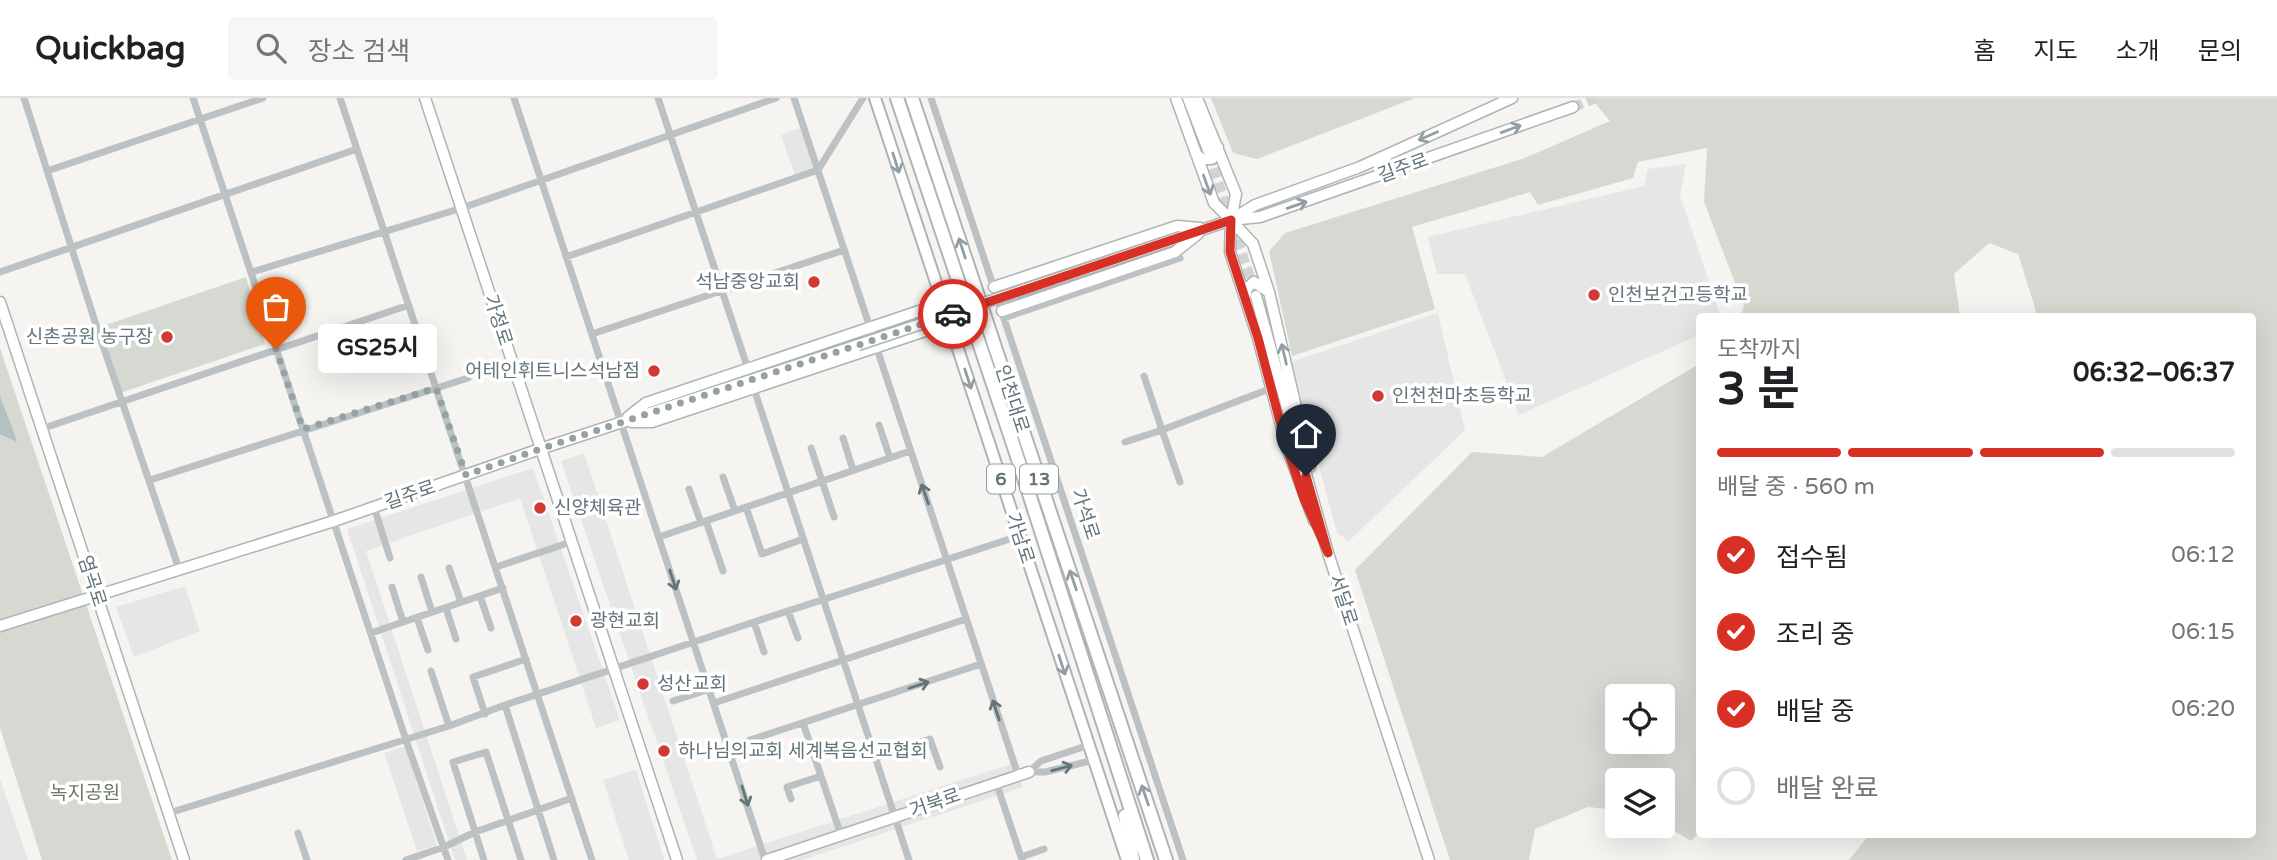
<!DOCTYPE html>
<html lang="ko">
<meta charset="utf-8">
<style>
:root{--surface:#fff;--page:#f6f6f6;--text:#202124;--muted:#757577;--line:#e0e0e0;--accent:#d93025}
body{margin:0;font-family:"Varela Round","Noto Sans KR",sans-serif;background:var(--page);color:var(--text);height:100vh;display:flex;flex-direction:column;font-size:26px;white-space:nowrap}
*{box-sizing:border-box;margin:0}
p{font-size:23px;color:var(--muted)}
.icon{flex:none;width:38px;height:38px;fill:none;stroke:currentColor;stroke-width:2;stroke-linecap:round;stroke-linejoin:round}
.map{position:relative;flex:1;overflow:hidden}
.side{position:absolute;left:1696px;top:215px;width:560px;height:525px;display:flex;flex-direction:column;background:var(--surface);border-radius:7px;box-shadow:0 7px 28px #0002}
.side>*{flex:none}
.fabs{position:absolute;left:1605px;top:586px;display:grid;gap:14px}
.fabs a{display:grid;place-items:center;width:70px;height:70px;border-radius:7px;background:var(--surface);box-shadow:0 7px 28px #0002;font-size:35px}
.pin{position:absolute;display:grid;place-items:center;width:60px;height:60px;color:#fff;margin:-72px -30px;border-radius:50% 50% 50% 0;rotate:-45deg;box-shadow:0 0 7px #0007}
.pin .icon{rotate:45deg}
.courier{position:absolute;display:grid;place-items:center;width:70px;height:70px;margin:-35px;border:5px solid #d93025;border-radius:50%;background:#fff;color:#222;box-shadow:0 2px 9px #0007}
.bubble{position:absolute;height:49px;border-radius:7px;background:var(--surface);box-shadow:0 7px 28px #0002;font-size:23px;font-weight:700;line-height:49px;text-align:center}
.head em{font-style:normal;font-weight:700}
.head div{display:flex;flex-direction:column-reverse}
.head{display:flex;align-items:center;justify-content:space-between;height:119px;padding:0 21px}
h1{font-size:46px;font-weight:700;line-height:52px}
.bar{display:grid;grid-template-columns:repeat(4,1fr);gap:10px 7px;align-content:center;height:84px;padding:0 21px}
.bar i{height:9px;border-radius:5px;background:var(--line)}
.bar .selected{background:var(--accent)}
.bar p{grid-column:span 4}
ol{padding:0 21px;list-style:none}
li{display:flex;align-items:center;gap:21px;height:77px}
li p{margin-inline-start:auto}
li .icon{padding:7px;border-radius:50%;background:var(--accent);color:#fff;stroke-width:4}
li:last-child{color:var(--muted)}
li i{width:38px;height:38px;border:4px solid var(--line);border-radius:50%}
header{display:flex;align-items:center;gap:42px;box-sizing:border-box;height:98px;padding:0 35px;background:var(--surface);border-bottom:2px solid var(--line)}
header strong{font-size:33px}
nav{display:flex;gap:38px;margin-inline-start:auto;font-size:24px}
.search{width:490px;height:63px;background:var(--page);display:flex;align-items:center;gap:18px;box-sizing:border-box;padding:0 24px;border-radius:7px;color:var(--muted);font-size:26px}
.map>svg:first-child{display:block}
</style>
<header>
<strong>Quickbag</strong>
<div class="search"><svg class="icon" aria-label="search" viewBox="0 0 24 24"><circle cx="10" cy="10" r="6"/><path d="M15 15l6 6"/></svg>장소 검색</div>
<nav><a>홈</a><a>지도</a><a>소개</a><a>문의</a></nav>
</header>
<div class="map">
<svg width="2277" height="762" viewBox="0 0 2277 762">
<rect width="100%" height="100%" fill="#f5f4f1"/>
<!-- built -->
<path fill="#e5e6e5" d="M804 29 818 72 796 80 781 37Z
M1686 66 1680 98 1721 219H1699V237L1519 317 1465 176H1437L1428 139 1644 88 1648 71Z
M1438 215 1465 332 1349 443 1337 435 1291 264Z
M584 355 717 761 1014 665 1023 689 802 762H697L561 363Z
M533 370 620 622 596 630 520 400 366 453 467 762H455L347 431Z
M185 488 200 533 134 559 116 509Z
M405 648 437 747 417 753 384 655Z
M636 672 664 761V762H629L603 682Z
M0 681 28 762H0Z"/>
<!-- green -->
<path fill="#d6d9d1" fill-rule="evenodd" d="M1211 0H1415L1257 61 1233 55Z
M1591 0H2277V762H1849L1869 737H2252V219H2036L2035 210 2018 156 1989 145 1954 176 1960 219H1740L1744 208 1704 104 1707 50 1638 64 1633 80 1538 107 1530 94 1412 129 1435 211 1292 258 1269 153 1285 135 1525 60 1610 23Z
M246 179 265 246 120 295 97 230Z
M0 250 172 762H42L0 630Z
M1699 266V735L1691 743 1663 726 1662 682H1617V712L1588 709 1535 731 1529 762H1450L1355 472 1472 354 1542 359ZM1617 598H1662V644H1617Z"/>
<!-- water -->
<path fill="#b2c2c3" d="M0 298C5 313 13 328 17 344L0 336Z"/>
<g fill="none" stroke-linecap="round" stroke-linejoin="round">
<!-- secondary-tunnel -->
<path stroke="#d0d4d3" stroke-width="10" stroke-dasharray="10 5" stroke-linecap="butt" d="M1573 9 1596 0
M1209 56 1256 198"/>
<defs>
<path id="secondary" d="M425 0 677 762
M1176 0 1214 105 1231 122 1230 154 1258 240 1287 350 1314 423
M1188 0 1208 52
M1197 0 1236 96 1231 122 1253 146 1269 194 1310 369
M1196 56 1202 61H1212L1218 49
M1234 120 1255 107 1360 69 1512 0
M1089 170 1231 122 1260 119 1573 9
M994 189 1177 128 1200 130
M1256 198 1328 455 1429 762
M1245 200 1247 190 1254 184 1269 194
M0 204 184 762
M1002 213 1175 154 1198 136
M628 319 646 305 943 205
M631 324H652L949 225
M0 528 334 423 540 351 858 247
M767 762 1029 674"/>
<path id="primary" d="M875 0 1127 762"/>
<path id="highway" d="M897 0 1013 346 1147 762
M912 0 1166 762
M1125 718 1133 762"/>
</defs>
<!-- secondary casing -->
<use href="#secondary" stroke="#acb4b6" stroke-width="13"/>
<!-- primary casing -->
<use href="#primary" stroke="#aeb4b6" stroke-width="14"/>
<!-- highway casing -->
<use href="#highway" stroke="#b0b4b6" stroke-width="16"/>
<!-- street -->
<path stroke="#bcc1c3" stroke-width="7" d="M24 0 97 230 179 471
M193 0 406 642 448 762
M340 0 592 762
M514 0 765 762
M658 0 748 271
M794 0 1018 677
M931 0 1183 762
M47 73 263 0
M566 159 818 72 863 0
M0 174 357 51
M252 174 462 110 776 0
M1004 220 1180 160
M592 236 844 152
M1144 278 1162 332 1272 290
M754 291 909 762
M879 327 890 360
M41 331 409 207
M843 340 853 372
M1125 344 1162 332 1180 384
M811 350 834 419
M723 379 735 413
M150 382 468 280
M689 391 701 425
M374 409 390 460
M746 409 762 456 803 441
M706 423 723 473
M659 439 910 353
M496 469 571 444
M449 470 461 504
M421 479 432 514
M392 489 403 524
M480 498 491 530
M446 510 456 541
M788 513 798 540
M417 520 428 552
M754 524 764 554
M371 535 503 490
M431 573 449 628
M673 603 710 591
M714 605 966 521
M505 607 554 762
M485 616 473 579 526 561
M803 625 841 737
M729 649 981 566
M875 660 930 641 940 669
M1029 674 1041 663 1089 647
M1029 674H1045L1094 662
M996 684 1022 762
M791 701 787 689 821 678
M169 715 449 628 505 607 754 524 1019 438
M298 735 307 762
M1021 759 1044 751
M406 762 444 749 475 734 572 700
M484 762 453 664 486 654 521 762"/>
<!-- secondary -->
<use href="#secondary" stroke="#fff" stroke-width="10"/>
<!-- primary -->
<use href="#primary" stroke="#fff" stroke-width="10"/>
<!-- highway -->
<use href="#highway" stroke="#fff" stroke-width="12"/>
<defs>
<path id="secondary-bridge" d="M858 247 1089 170"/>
</defs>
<!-- secondary-bridge casing -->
<use href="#secondary-bridge" stroke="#acb4b6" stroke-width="13" stroke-linecap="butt"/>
<!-- secondary-bridge -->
<use href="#secondary-bridge" stroke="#fff" stroke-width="10"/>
</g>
<!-- one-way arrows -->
<defs><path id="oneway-shaft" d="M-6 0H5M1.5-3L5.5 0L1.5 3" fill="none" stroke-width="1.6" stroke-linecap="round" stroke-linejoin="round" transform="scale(1.75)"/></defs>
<g stroke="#929ea2">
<use href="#oneway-shaft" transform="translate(1511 31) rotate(-20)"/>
<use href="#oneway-shaft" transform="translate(1428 38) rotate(156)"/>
<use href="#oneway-shaft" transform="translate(896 65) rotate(72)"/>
<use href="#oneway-shaft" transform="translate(1207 87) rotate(70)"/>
<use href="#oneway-shaft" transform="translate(1297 107) rotate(-19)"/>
<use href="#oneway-shaft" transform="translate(962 150) rotate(-108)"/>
<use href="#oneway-shaft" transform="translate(1284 256) rotate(-103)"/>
<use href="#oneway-shaft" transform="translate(968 281) rotate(72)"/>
<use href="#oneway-shaft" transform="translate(1073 482) rotate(-109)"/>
<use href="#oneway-shaft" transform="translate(1062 567) rotate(72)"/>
<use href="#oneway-shaft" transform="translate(1145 697) rotate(-109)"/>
</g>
<g stroke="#63757a">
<use href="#oneway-shaft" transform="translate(925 396) rotate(-109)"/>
<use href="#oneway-shaft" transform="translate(673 482) rotate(72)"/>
<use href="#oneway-shaft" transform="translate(919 587) rotate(-18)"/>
<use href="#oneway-shaft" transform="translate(996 612) rotate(-108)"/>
<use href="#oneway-shaft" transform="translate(1062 670) rotate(-15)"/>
<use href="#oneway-shaft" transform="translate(745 698) rotate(73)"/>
</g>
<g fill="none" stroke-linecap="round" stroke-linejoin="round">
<!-- done -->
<path stroke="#96a1a4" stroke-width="7" stroke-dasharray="0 12.6" d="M276 251 303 331 436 290 466 377 540 351 953 216"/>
<!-- route -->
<path stroke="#d93025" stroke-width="9" d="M953 216 1231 122 1230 154 1258 240 1287 350 1304 401 1328 455 1306 378"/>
</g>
<!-- markers -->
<g fill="#d23834" stroke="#fff" stroke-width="2.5">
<circle cx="814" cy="184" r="7"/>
<circle cx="1594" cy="197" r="7"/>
<circle cx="167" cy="239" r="7"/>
<circle cx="654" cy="273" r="7"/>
<circle cx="1378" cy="298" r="7"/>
<circle cx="540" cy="410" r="7"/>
<circle cx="576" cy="523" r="7"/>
<circle cx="643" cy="586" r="7"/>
<circle cx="664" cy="653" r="7"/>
</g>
<g text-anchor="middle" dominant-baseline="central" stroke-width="7" stroke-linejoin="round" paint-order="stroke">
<!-- shield labels -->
<g fill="#fff" stroke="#929ea2" stroke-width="2">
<rect x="987" y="366.5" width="28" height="29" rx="5"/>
<rect x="1020" y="366.5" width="38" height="29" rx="5"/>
</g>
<g font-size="18" font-weight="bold" fill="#63757a">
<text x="1001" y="381">6</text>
<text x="1039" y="381">13</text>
</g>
<!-- street labels -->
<g font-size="19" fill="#63757a" stroke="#fff">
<text transform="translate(1403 70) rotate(-20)">길주로</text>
<text transform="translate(498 222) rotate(72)">가정로</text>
<text transform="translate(1012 301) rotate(72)">인천대로</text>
<text transform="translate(410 397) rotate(-19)">길주로</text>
<text transform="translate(1085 416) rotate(72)">가석로</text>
<text transform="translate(1020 440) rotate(72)">가남로</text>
<text transform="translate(92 483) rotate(72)">염곡로</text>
<text transform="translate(1343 502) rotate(72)">서달로</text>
<text transform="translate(935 705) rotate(-19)">거북로</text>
</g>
<!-- poi labels -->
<g font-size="19" fill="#63757a" stroke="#fff" text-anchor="start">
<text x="800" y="184" text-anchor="end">석남중앙교회</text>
<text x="1608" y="197">인천보건고등학교</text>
<text x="153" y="239" text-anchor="end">신촌공원 농구장</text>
<text x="640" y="273" text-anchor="end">어테인휘트니스석남점</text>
<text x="1392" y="298">인천천마초등학교</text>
<text x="554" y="410">신양체육관</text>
<text x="590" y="523">광현교회</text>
<text x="657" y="586">성산교회</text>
<text x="678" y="653">하나님의교회 세계복음선교협회</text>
</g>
<!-- park labels -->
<g font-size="19" fill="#6c7865" stroke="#fff">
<text x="85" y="695">녹지공원</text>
</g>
</g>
</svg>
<div class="fabs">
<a><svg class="icon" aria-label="locate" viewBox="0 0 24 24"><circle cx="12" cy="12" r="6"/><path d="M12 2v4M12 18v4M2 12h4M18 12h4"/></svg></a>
<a><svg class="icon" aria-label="layers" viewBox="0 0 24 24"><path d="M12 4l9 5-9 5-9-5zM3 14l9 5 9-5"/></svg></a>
</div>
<div class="pin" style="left:276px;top:251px;background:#ea580c"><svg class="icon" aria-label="bag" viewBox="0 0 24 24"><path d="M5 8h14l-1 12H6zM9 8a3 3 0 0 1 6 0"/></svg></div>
<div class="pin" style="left:1306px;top:378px;background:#1f2937"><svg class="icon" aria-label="home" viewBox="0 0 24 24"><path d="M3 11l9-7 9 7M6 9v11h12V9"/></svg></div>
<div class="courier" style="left:953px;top:216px"><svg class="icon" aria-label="car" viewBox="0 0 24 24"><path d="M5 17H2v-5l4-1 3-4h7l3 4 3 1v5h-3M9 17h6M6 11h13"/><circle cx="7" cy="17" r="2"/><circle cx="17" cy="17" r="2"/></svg></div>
<div class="bubble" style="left:318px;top:226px;width:119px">GS25시</div>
<section class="side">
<div class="head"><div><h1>3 분</h1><p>도착까지</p></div><em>06:32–06:37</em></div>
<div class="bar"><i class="selected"></i><i class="selected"></i><i class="selected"></i><i></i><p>배달 중 · 560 m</p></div>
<ol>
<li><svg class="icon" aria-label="check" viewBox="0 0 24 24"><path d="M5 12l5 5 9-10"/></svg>접수됨<p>06:12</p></li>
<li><svg class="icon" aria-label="check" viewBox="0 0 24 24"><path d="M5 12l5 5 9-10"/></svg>조리 중<p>06:15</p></li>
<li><svg class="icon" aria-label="check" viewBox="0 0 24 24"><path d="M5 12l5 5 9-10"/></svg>배달 중<p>06:20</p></li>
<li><i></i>배달 완료</li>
</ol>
</section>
</div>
